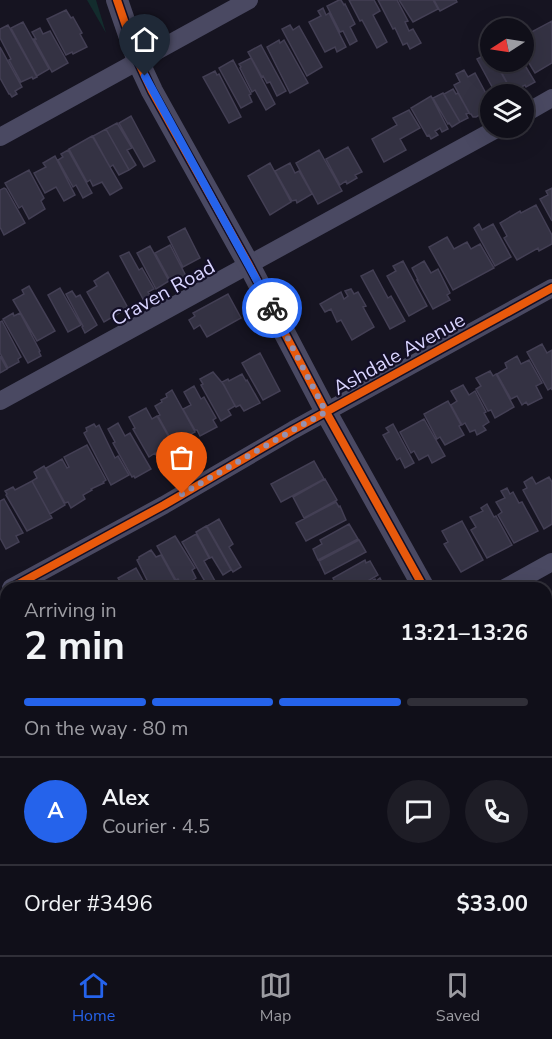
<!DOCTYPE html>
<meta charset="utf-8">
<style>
:root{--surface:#100f19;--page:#1e1d26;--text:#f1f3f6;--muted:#9c9ca2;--line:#302f38;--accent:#2563eb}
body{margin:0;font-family:"Nunito Sans",sans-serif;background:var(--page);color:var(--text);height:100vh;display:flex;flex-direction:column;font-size:22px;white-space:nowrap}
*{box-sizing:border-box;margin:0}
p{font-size:20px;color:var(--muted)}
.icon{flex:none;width:33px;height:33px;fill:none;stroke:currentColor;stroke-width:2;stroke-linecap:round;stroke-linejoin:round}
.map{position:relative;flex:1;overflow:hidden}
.panel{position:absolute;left:0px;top:582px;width:552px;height:374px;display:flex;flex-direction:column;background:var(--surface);border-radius:18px 18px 0 0;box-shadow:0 6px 24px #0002,0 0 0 2px var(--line)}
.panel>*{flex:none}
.needle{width:39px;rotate:258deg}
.fabs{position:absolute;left:480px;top:18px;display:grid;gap:12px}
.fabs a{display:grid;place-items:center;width:54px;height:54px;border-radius:50%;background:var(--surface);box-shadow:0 6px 24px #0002,0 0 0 2px var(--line);font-size:30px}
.pin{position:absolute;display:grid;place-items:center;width:51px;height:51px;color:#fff;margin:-62px -26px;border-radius:50% 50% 50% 0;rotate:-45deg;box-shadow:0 0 6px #0007}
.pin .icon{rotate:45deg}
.courier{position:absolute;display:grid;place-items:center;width:60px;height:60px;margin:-30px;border:4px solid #2563eb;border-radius:50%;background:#fff;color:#222;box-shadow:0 2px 8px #0007}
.headline em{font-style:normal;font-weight:700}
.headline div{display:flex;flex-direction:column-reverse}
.headline{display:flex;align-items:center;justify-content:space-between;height:102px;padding:0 24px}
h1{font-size:39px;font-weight:700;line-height:45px}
.bar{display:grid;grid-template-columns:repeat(4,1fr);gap:9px 6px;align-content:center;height:72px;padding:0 24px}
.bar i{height:8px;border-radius:4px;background:var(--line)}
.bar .current{background:var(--accent)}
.bar p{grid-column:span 4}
.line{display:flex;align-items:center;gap:15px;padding:0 24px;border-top:2px solid var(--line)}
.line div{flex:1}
.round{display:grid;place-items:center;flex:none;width:63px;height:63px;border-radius:32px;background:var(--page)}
.tab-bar{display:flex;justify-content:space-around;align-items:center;height:84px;border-top:2px solid var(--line);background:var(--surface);font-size:16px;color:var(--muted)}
.tab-bar a{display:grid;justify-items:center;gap:3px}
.tab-bar .current{color:var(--accent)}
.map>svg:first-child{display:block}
</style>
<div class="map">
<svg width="552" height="955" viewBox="0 0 552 955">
<rect width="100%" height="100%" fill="#161421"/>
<!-- green -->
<path fill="#132c2d" d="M87 0H96L106 33Z"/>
<!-- building -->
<path fill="#343243" stroke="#433f54" stroke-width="1.5" d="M339 0H341L344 5 345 4 355 24 350 27 357 41 350 45 343 31 340 32 327 6Z
M349 0H374L380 11 373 15 387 42 377 48 362 20 360 21Z
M378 0H397L408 21 405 22 409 31 413 29 421 43 410 49 407 43 403 45 395 28 393 29Z
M399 0H433L438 9 413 22Z
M434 0H456L457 2 440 11Z
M323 8 326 15 329 13 346 47 337 52 335 47 325 52 309 22 321 16 318 11Z
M66 10 71 18 73 17 82 33 80 34 87 47 73 54 72 52 66 55 47 19Z
M552 21V63L535 73 524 55V36Z
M23 22 49 69 37 76 11 28Z
M8 25 37 77 33 79 32 77 21 82 9 60 11 59 0 38V29Z
M290 25 293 30 299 26 322 67 307 76 282 29Z
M40 28 43 34 50 31 68 63 52 72 34 39H36L32 32Z
M279 40 280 43 284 40 308 83 290 93 267 47Z
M261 45 286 91 277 96 270 82 267 83 263 76 262 77 248 52Z
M0 47 22 87 15 91 17 94 12 97 10 94H9L0 78Z
M490 52V62H495L513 94H496L477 59Z
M251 58 275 104 266 110 255 90 252 92 240 68 241 67 239 64Z
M233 60 251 94 249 95 252 102 241 108 219 68Z
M496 62H523L535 82 526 87 525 85 512 92Z
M464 70 468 77 475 73 490 101V104L483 108 485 112 476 117H473L471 114H470L454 85 460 82 456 74Z
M215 71 217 75 219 74 241 117 229 123 203 77Z
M453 89 456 94 458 93 469 113 466 114 468 118 460 122 444 94Z
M443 93 460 122 452 127 449 123 448 124 433 98Z
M431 96 448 129 442 132 440 128 435 131 438 135 431 139 429 135 427 136 411 108Z
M409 110 420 128 400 139 406 150 384 162 372 139 397 125 393 118Z
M131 116 155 161 144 167 119 123Z
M117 123 132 148 127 150 136 165 129 170 106 129Z
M106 129 129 170 119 175 113 165 110 167 93 136Z
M92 136 122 188 110 195 102 182 93 186 90 180 87 182 69 149Z
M348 147 362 172 355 175 357 178 347 184 346 181 340 185 326 159Z
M68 150 92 193 83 198 76 185 73 187 58 160 63 157 61 154Z
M319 150 342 191 318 204 296 163Z
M55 156 75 195 64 201 56 187 45 193 34 173 46 167 43 163Z
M270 163 291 202 270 215 248 176Z
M290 163 295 173 299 171 312 194 297 203 296 200 292 201 275 171Z
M29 170 44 198 41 201 45 209 29 219 22 206 19 208 5 183Z
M4 188 6 189 25 223 4 235 0 227V190Z
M552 188V221L540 199 548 195 546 191Z
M536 205 552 235V244L539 251 538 248 517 260 504 238 507 236 500 223 520 211 521 213Z
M479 224 482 230 493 224 511 257 495 266 474 228Z
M185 228 200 258 183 267 168 237Z
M447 237 454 249 467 242 471 249 480 244 494 268 453 290 429 247Z
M170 245 187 278 173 286 155 253Z
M150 246 169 281 156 289 137 253Z
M129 252 139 270 142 268 154 289 148 292 150 295 143 299 120 256Z
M403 261 427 306 409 316 387 276 396 271 393 266Z
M424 261 431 273 438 269 450 293 447 295 450 300 433 309 417 280H418L412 268Z
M373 270 388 298 391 296 405 321 390 329 361 276Z
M108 272 128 308 104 322 87 292 97 286 94 281Z
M29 286 55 331 37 341 13 300 24 294 22 290Z
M60 288 81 325 68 332 48 295Z
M351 289 354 294 358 292 366 306 363 307 374 327 352 340 341 320 337 322 331 309 325 312 320 304 341 292 344 299 348 296 345 291Z
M72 291 76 297 80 295 97 325 85 333 82 327 83 326 66 294Z
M228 294 241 318 207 337 200 325 194 329 189 320 195 316 193 313Z
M13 313 14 316 20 313 40 351 39 352 41 356 28 363 3 319Z
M2 321 21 357 18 359 19 362 8 368 0 353V322Z
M542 344 547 353 552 350V390L551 388 548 390 527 352Z
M260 353 280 391 263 400 242 363Z
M0 356 7 369 0 373Z
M517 356 521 364 529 360 542 383 536 386 542 398 528 405 526 402 522 405 517 396 511 399 497 374 507 368 505 363Z
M490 371 493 376 496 374 514 407 495 418 491 410 488 411 476 389 481 386 476 378Z
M213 372 224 385 235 406 228 410 231 415 221 421 201 385 203 384 200 379Z
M242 374 246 381 247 380 260 403 244 411 240 405 236 407 222 382 228 379 229 381Z
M463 385 469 395 475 391 486 412 484 413 489 422 483 426 486 430 477 435 475 430 470 432 465 423 462 425 451 405 457 401 451 391Z
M194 386 201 399 204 397 216 418 213 420 217 427 200 436 197 430H195L183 409 191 405 184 392Z
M172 390 195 432 189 435 192 440 181 446 178 440 173 443 158 416 160 415 155 406 162 402 161 400 167 397 166 394Z
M448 401 461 425 459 426 464 435 445 445 440 437 437 439 424 414Z
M146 408 152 419 157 416 172 443 164 447 167 453 158 458 155 453 149 457 133 429 135 428 129 417Z
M424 419 445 456 432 463 428 455 419 460 414 451 411 453 400 432Z
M118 423 125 436 130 433 151 469 135 478 134 476 132 477 113 443 115 442 108 429Z
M94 424 96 427 99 425 115 458 118 456 129 475 111 485 84 433 87 431 86 428Z
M393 424 414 463 405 468 400 458 397 460 383 435 389 432 386 428Z
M87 445 106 480 103 482 104 483 91 489 92 490 83 495 85 499 71 508 68 502 65 503 46 468 62 459 67 468 69 467 64 457Z
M314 461 324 479 281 502 271 484Z
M44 466 65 505 50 514 32 481 37 478 34 472Z
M532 477 536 484 549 477 552 482V524L544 529 523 490 527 488 524 482Z
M325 479 337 500 304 518 293 497Z
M32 481 52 518 27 531 6 495 7 494 5 491 13 487 15 490Z
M507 488 510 494 513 492 519 503 522 502 538 531 514 543 498 515 502 512 496 502 505 498 501 491Z
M4 499 23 533 16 536 19 542 6 549 0 538V501Z
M336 502 339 507 340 506 346 520 306 541 296 523Z
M487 504 494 517 496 516 512 545 487 558 471 530 476 527 470 517 483 511 481 508Z
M219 519 233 544 229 547 241 567 233 572 207 526Z
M462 521 483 560 461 572 444 544 448 542 442 531Z
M349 524 358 539 318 560 313 549 322 544 320 540Z
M206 526 231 570 223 575 212 557 210 558 196 532Z
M196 534 209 558 204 561 215 581 207 585 182 542Z
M175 536 195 568 192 570 196 578 183 587 178 579 176 580 157 546Z
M359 540 366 552 325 574 319 561Z
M151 550 156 557 161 555 179 588H151L137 560 139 559V557Z
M365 560 366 563 370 561 378 575 356 588H338L333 578Z
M136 568 147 588H124L118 578Z
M380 578 385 588H358L375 579 376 581Z
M116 581 118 585 120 584 122 588H103Z
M552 608V660L549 661 546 655V611Z
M6 639V671L0 659V642Z
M0 684 6 695V706L0 709Z
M6 822V838L0 827V825Z
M0 831 6 842V872L0 876Z
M546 882 552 893V925L546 928Z
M44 950H69L72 955H46Z
M71 950H93L96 955H74Z
M98 950H119L121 952 117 955H101Z
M128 950H152L155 955H131Z
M379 950H399L402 955H379L378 953 380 951Z
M413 950H451L454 955H416Z
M464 950H480L470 955H468Z"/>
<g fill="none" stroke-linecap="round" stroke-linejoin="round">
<!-- minor -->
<path stroke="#4a4962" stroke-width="18" d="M524 114 552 98
M0 137 249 0
M0 401 498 128
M11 588 164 505 293 430 552 288
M505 588 552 562
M0 923 6 920
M551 955H552"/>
<!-- tertiary -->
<path stroke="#4a4962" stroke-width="22" d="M117 0 138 61 152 91 249 265 326 412 424 588
M546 809 552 820"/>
<defs>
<path id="cycleway" d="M117 0 138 61 152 91 249 265 326 412 424 588
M11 588 164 505 293 430 552 288"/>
</defs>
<!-- cycleway casing -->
<use href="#cycleway" stroke="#130f26" stroke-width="11"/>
<!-- cycleway -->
<use href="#cycleway" stroke="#e8590c" stroke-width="8"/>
</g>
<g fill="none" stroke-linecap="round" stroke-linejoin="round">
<!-- done -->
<path stroke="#9591b1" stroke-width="6" stroke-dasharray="0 10.8" d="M182 494 293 430 326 412 272 308"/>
<!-- route -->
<path stroke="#2563eb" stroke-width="8" d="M145 76 272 308"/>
</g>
<g text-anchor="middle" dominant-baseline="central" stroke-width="4.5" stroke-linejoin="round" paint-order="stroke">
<!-- street labels -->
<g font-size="20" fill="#d9d4ff" stroke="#130f26">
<text transform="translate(163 293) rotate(-29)">Craven Road</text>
<text transform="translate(399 354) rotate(-29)">Ashdale Avenue</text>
</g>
</g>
</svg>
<div class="fabs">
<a><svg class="needle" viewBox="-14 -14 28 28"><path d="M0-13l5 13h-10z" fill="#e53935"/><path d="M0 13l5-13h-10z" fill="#9c9ca2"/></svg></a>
<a><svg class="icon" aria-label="layers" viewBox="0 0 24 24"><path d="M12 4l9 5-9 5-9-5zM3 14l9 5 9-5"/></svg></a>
</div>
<div class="pin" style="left:182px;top:494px;background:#ea580c"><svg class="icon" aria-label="bag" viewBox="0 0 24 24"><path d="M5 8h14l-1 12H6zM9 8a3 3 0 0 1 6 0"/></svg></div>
<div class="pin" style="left:145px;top:76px;background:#1f2937"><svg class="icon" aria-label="home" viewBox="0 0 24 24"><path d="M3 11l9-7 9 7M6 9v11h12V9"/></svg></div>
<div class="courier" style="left:272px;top:308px"><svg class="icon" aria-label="bike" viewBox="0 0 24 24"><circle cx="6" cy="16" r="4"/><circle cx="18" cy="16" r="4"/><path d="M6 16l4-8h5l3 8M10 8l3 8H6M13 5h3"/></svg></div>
<section class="panel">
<div class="headline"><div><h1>2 min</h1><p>Arriving in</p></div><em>13:21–13:26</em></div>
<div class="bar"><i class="current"></i><i class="current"></i><i class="current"></i><i></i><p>On the way · 80 m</p></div>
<div class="line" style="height:108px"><b class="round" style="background:var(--accent);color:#fff">A</b><div><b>Alex</b><p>Courier · 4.5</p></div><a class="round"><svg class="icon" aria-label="chat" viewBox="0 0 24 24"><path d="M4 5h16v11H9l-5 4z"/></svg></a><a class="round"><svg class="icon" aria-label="phone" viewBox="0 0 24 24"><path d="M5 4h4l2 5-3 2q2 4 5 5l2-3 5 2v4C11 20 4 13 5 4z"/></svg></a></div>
<div class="line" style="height:78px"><div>Order #3496</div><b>$33.00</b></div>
</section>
</div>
<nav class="tab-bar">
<a class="current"><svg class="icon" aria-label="home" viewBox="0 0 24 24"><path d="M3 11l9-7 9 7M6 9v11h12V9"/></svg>Home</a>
<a><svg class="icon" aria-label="map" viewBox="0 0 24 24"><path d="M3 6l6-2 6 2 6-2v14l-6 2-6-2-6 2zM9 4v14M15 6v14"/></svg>Map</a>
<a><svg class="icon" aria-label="saved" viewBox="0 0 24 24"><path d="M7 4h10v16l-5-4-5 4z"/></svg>Saved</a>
</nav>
